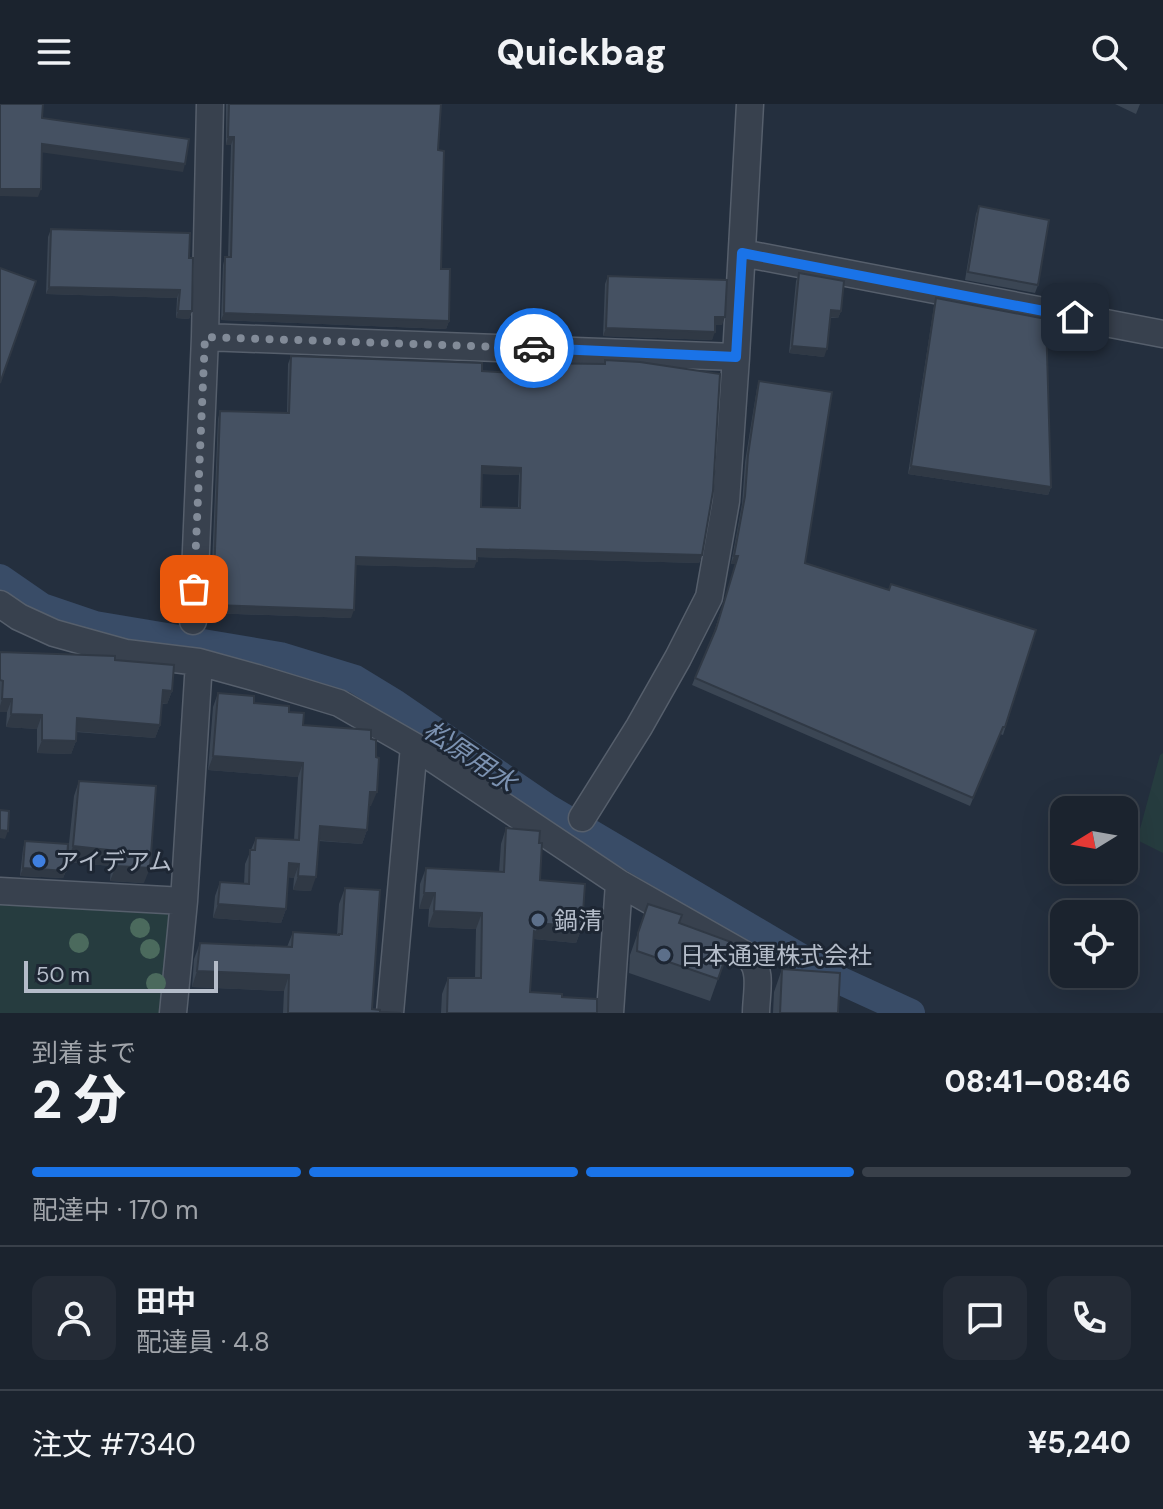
<!DOCTYPE html>
<html lang="ja">
<meta charset="utf-8">
<style>
:root{--surface:#1b232e;--page:#242b36;--text:#f1f3f6;--muted:#a0a4aa;--line:#39404a;--accent:#1a73e8}
body{margin:0;font-family:"DM Sans","Noto Sans JP",sans-serif;background:var(--page);color:var(--text);height:100vh;display:flex;flex-direction:column;font-size:30px;white-space:nowrap}
*{box-sizing:border-box;margin:0}
p{font-size:26px;color:var(--muted)}
.icon{flex:none;width:44px;height:44px;fill:none;stroke:currentColor;stroke-width:2;stroke-linecap:round;stroke-linejoin:round}
.map{position:relative;height:909px;overflow:hidden}
.sheet{display:flex;flex-direction:column;background:var(--surface);flex:1}
.sheet>*{flex:none}
.needle{width:52px;rotate:259deg}
.fabs{position:absolute;left:1050px;top:692px;display:grid;gap:16px}
.fabs a{display:grid;place-items:center;width:88px;height:88px;border-radius:16px;background:var(--surface);box-shadow:0 8px 32px #0002,0 0 0 2px var(--line);font-size:40px}
.scale{position:absolute;left:24px;bottom:20px;width:194px;box-sizing:border-box;padding-left:8px;border:4px solid #b4bcc9;border-top:0;font-size:22px;line-height:28px;white-space:nowrap;color:#b4bcc9;-webkit-text-stroke:6px #1d2633;paint-order:stroke}
.pin{position:absolute;display:grid;place-items:center;width:68px;height:68px;color:#fff;margin:-34px;border-radius:16px;box-shadow:0 4px 12px #0006}
.courier{position:absolute;display:grid;place-items:center;width:80px;height:80px;margin:-40px;border:6px solid #1a73e8;border-radius:50%;background:#fff;color:#222;box-shadow:0 2px 10px #0007}
.overview em{font-style:normal;font-weight:800}
.overview div{display:flex;flex-direction:column-reverse}
.overview{display:flex;align-items:center;justify-content:space-between;height:136px;padding:0 32px}
h1{font-size:52px;font-weight:800;line-height:60px}
.bar{display:grid;grid-template-columns:repeat(4,1fr);gap:12px 8px;align-content:center;height:96px;padding:0 32px}
.bar i{height:10px;border-radius:6px;background:var(--line)}
.bar .on{background:var(--accent)}
.bar p{grid-column:span 4}
.line{display:flex;align-items:center;gap:20px;padding:0 32px;border-top:2px solid var(--line)}
.line div{flex:1}
.round{display:grid;place-items:center;flex:none;width:84px;height:84px;border-radius:16px;background:var(--page)}
header{display:flex;justify-content:space-between;align-items:center;height:104px;padding:0 32px;background:var(--surface);font-size:36px;font-weight:800}
.map>svg:first-child{display:block}
</style>
<header><svg class="icon" aria-label="menu" viewBox="0 0 24 24"><path d="M4 6h16M4 12h16M4 18h16"/></svg>Quickbag<svg class="icon" aria-label="search" viewBox="0 0 24 24"><circle cx="10" cy="10" r="6"/><path d="M15 15l6 6"/></svg></header>
<div class="map">
<svg width="1163" height="909" viewBox="0 0 1163 909">
<rect width="100%" height="100%" fill="#242f3e"/>
<!-- green -->
<path fill="#263c3f" d="M1163 649V749L1137 736 1160 651Z
M0 795 161 803 170 813 162 909H0Z"/>
<g fill="none" stroke-linecap="round" stroke-linejoin="round">
<!-- canal -->
<path stroke="#394c67" stroke-width="28" d="M0 474 42 503 95 521 280 552 355 575 396 600 548 704 839 876 911 909"/>
<defs>
<path id="street" d="M742 149 1163 230
M205 233 736 253
M0 500 19 513 54 529 126 549 199 558 257 574 339 599 414 642 619 779 749 853C763 866 756 891 756 909
M193 517 205 233 210 0
M582 714 639 623 678 554 709 493 726 397 736 253 750 0
M0 787 184 797
M173 909 184 797 199 558
M390 909 414 642
M610 909 619 779"/>
</defs>
<!-- street casing -->
<use href="#street" stroke="#565f6c" stroke-width="29"/>
<!-- street -->
<use href="#street" stroke="#38414e" stroke-width="26"/>
</g>
<!-- trees -->
<g fill="#4b6a5d">
<circle cx="140" cy="824" r="10"/>
<circle cx="79" cy="839" r="10"/>
<circle cx="150" cy="845" r="10"/>
<circle cx="156" cy="879" r="10"/>
</g>
<!-- wall -->
<path fill="#3b4654" fill-rule="evenodd" d="M226 0H441L438 46 441 165 449 217 446 225 221 216 223 161 225 153H228L231 41H226Z
M1115 0H1140L1136 10Z
M979 102 1038 181 1035 189 965 176 976 110Z
M51 125 189 154 192 207 189 215 176 214 177 194 46 190 48 133Z
M799 169 841 207 838 214H830L824 253 789 249 796 177Z
M608 172 722 221H715L712 236 603 232 605 180Z
M936 194 1051 383 1048 391 908 370 934 202Z
M291 252 525 270 528 259 604 260 605 256 702 451 699 459 477 453 474 464 355 461 351 514 210 509 218 315 220 307 287 309 288 260ZM481 370 519 371 518 404 481 403Z
M759 277 805 459 889 486 1036 526 1003 631 1000 630 970 702 692 581 714 528 736 460H731L742 400 745 358 757 284Z
M0 548 115 556 172 587 167 600H162L160 621 155 634 76 628V637L71 650 37 649V625L6 623 7 608H0Z
M218 589 289 608 303 621 371 702H369L367 726 362 740 319 737 311 787 293 786 294 774 288 773 286 805 281 819 213 814 215 792 220 778 244 780 245 760 256 734 294 736 298 673 208 666 213 603Z
M79 677 144 779 110 777 111 762 67 758 74 692Z
M506 724 539 739 540 776 582 823 576 839 534 835 533 839 530 888 562 893 597 909H441L442 890 448 874H475L476 825 428 823 429 805H419L420 780 426 764 499 768 501 740Z
M25 737 66 767 63 774 20 772 23 745Z
M345 784 372 905 380 908 401 909H283L284 887 192 883 194 855 200 839 287 843 293 828 337 831 339 800Z
M648 800 679 819 731 838 710 897 629 869 630 851Z
M782 865 838 909H773L774 888Z"/>
<!-- shaded-wall -->
<path fill="#303945" d="M228 33H234L231 41H226Z
M42 40 185 60 183 68 39 48Z
M0 85H41L38 93 0 92Z
M49 183 180 186 177 194 46 190Z
M831 206 841 207 838 214 828 213Z
M178 207H192L189 215 176 214Z
M224 209 449 217 446 225 221 216Z
M715 213H725L722 221H712Z
M606 224 715 228 712 236 603 232Z
M792 242 827 245 824 253 789 249Z
M482 362 521 364 519 371 479 370Z
M911 362 1051 383 1048 391 908 370Z
M477 445 702 451 699 459 475 453Z
M734 452H738L736 460H731Z
M356 453 477 457 474 464 353 461Z
M213 501 354 506 351 514 210 509Z
M163 586 172 587 167 600 158 599Z
M2 595H12L7 608H0V602Z
M11 610 42 611 37 625 6 623Z
M77 614 160 621 155 634 72 627Z
M42 636 76 637 71 650 37 649Z
M213 652 303 659 298 673 208 666Z
M370 688H377L371 702H365Z
M320 722 367 726 362 740 315 736Z
M0 726 8 727 5 735 0 734Z
M73 742 117 747 111 762 67 758Z
M289 759 299 760 294 774 284 773Z
M116 762 150 764 144 779 110 777Z
M23 764 66 767 63 774 20 772Z
M298 772 316 773 311 787 293 786Z
M424 789H435L429 805H419Z
M218 800 286 805 281 819 213 814Z
M434 807 482 809 476 825 428 823Z
M538 819 582 823 576 839 534 835 531 844 528 843Z
M197 867 289 871 284 887 192 883Z"/>
<!-- building -->
<path fill="#455162" stroke="#303945" stroke-width="2" fill-rule="evenodd" d="M0 0H43L42 14 189 35 185 60 42 40 41 85H0Z
M229 0H441L438 46 444 47 441 165H450L449 217 224 209 225 153H231L234 33H228Z
M979 102 1049 116 1038 181 968 168Z
M51 125 190 129 189 154H193L192 207H178L180 186 49 183Z
M0 164 36 177 0 279Z
M799 169 844 177 841 207 831 206 827 245 792 242Z
M608 172 727 176 725 213H715V228L606 224Z
M936 194 1046 215 1051 383 911 362Z
M291 252 482 259V267L527 270 528 259 605 260V256L640 258 720 270 713 387 702 451 477 445V457L356 453 354 506 213 501 220 307 289 309ZM482 362 521 364 520 404 481 403Z
M759 277 832 288 805 459 889 486 891 480 1036 526 1005 623H1003L973 694 695 574 716 525 738 452H734L745 392 748 351Z
M0 548 115 552V556L174 561 172 587 163 586 160 621 77 614 76 637 42 636V611L11 610 12 595H2L3 577 0 576Z
M218 589 254 592V599L289 602V608L304 609 303 621 371 626V635L376 636V653L379 654 377 688H370L367 726 320 722 316 773 298 772 299 760 289 759 286 805 218 800 220 778 249 780 250 746H255L256 734 299 736 303 659 213 652Z
M79 677 156 682 150 764 116 762 117 747 73 742Z
M0 706 9 707 8 727 0 726Z
M506 724 540 727 539 739H542L540 776 585 780 582 823 538 819 537 828 534 827 530 888 562 890V893L597 895V909H447L448 874H481L482 809 434 807 435 789H424L426 764 504 768Z
M25 737 68 740 66 767 23 764Z
M345 784 380 786 372 905 380 906V908L401 909H288L289 871 197 867 200 839 292 843 293 828 339 831V830H342Z
M648 800 682 811 679 819 731 838 718 875 637 847 638 829Z
M782 865 840 869 838 909H780Z"/>
<g fill="none" stroke-linecap="round" stroke-linejoin="round">
<!-- done -->
<path stroke="#828b98" stroke-width="8" stroke-dasharray="0 14.4" d="M194 485 205 233 534 244"/>
<!-- route -->
<path stroke="#1a73e8" stroke-width="10" d="M534 244 736 253 742 149 1075 213"/>
</g>
<!-- markers -->
<circle fill="#3f7fe0" stroke="#1d2633" stroke-width="3" cx="39" cy="757" r="8"/>
<g fill="#5c6f8a" stroke="#1d2633" stroke-width="3">
<circle cx="538" cy="816" r="8"/>
<circle cx="664" cy="851" r="8"/>
</g>
<g text-anchor="middle" dominant-baseline="central" stroke-width="6" stroke-linejoin="round" paint-order="stroke">
<!-- poi labels -->
<g font-size="24" fill="#b4bcc9" stroke="#1d2633" text-anchor="start">
<text x="55" y="757">アイデアム</text>
<text x="554" y="816">鍋清</text>
<text x="680" y="851">日本通運株式会社</text>
</g>
<!-- water labels -->
<g font-size="26" font-style="italic" fill="#7c92b1" stroke="#1d2633">
<text transform="translate(470 652) rotate(34)">松原用水</text>
</g>
</g>
</svg>
<div class="fabs">
<a><svg class="needle" viewBox="-14 -14 28 28"><path d="M0-13l5 13h-10z" fill="#e53935"/><path d="M0 13l5-13h-10z" fill="#a0a4aa"/></svg></a>
<a><svg class="icon" aria-label="locate" viewBox="0 0 24 24"><circle cx="12" cy="12" r="6"/><path d="M12 2v4M12 18v4M2 12h4M18 12h4"/></svg></a>
</div>
<div class="scale">50 m</div>
<div class="pin" style="left:194px;top:485px;background:#ea580c"><svg class="icon" aria-label="bag" viewBox="0 0 24 24"><path d="M5 8h14l-1 12H6zM9 8a3 3 0 0 1 6 0"/></svg></div>
<div class="pin" style="left:1075px;top:213px;background:#1f2937"><svg class="icon" aria-label="home" viewBox="0 0 24 24"><path d="M3 11l9-7 9 7M6 9v11h12V9"/></svg></div>
<div class="courier" style="left:534px;top:244px"><svg class="icon" aria-label="car" viewBox="0 0 24 24"><path d="M5 17H2v-5l4-1 3-4h7l3 4 3 1v5h-3M9 17h6M6 11h13"/><circle cx="7" cy="17" r="2"/><circle cx="17" cy="17" r="2"/></svg></div>
</div>
<section class="sheet">
<div class="overview"><div><h1>2 分</h1><p>到着まで</p></div><em>08:41–08:46</em></div>
<div class="bar"><i class="on"></i><i class="on"></i><i class="on"></i><i></i><p>配達中 · 170 m</p></div>
<div class="line" style="height:144px"><a class="round"><svg class="icon" aria-label="person" viewBox="0 0 24 24"><circle cx="12" cy="8" r="4"/><path d="M4 21q1-7 8-7t8 7"/></svg></a><div><b>田中</b><p>配達員 · 4.8</p></div><a class="round"><svg class="icon" aria-label="chat" viewBox="0 0 24 24"><path d="M4 5h16v11H9l-5 4z"/></svg></a><a class="round"><svg class="icon" aria-label="phone" viewBox="0 0 24 24"><path d="M5 4h4l2 5-3 2q2 4 5 5l2-3 5 2v4C11 20 4 13 5 4z"/></svg></a></div>
<div class="line" style="height:104px"><div>注文 #7340</div><b>¥5,240</b></div>
</section>
